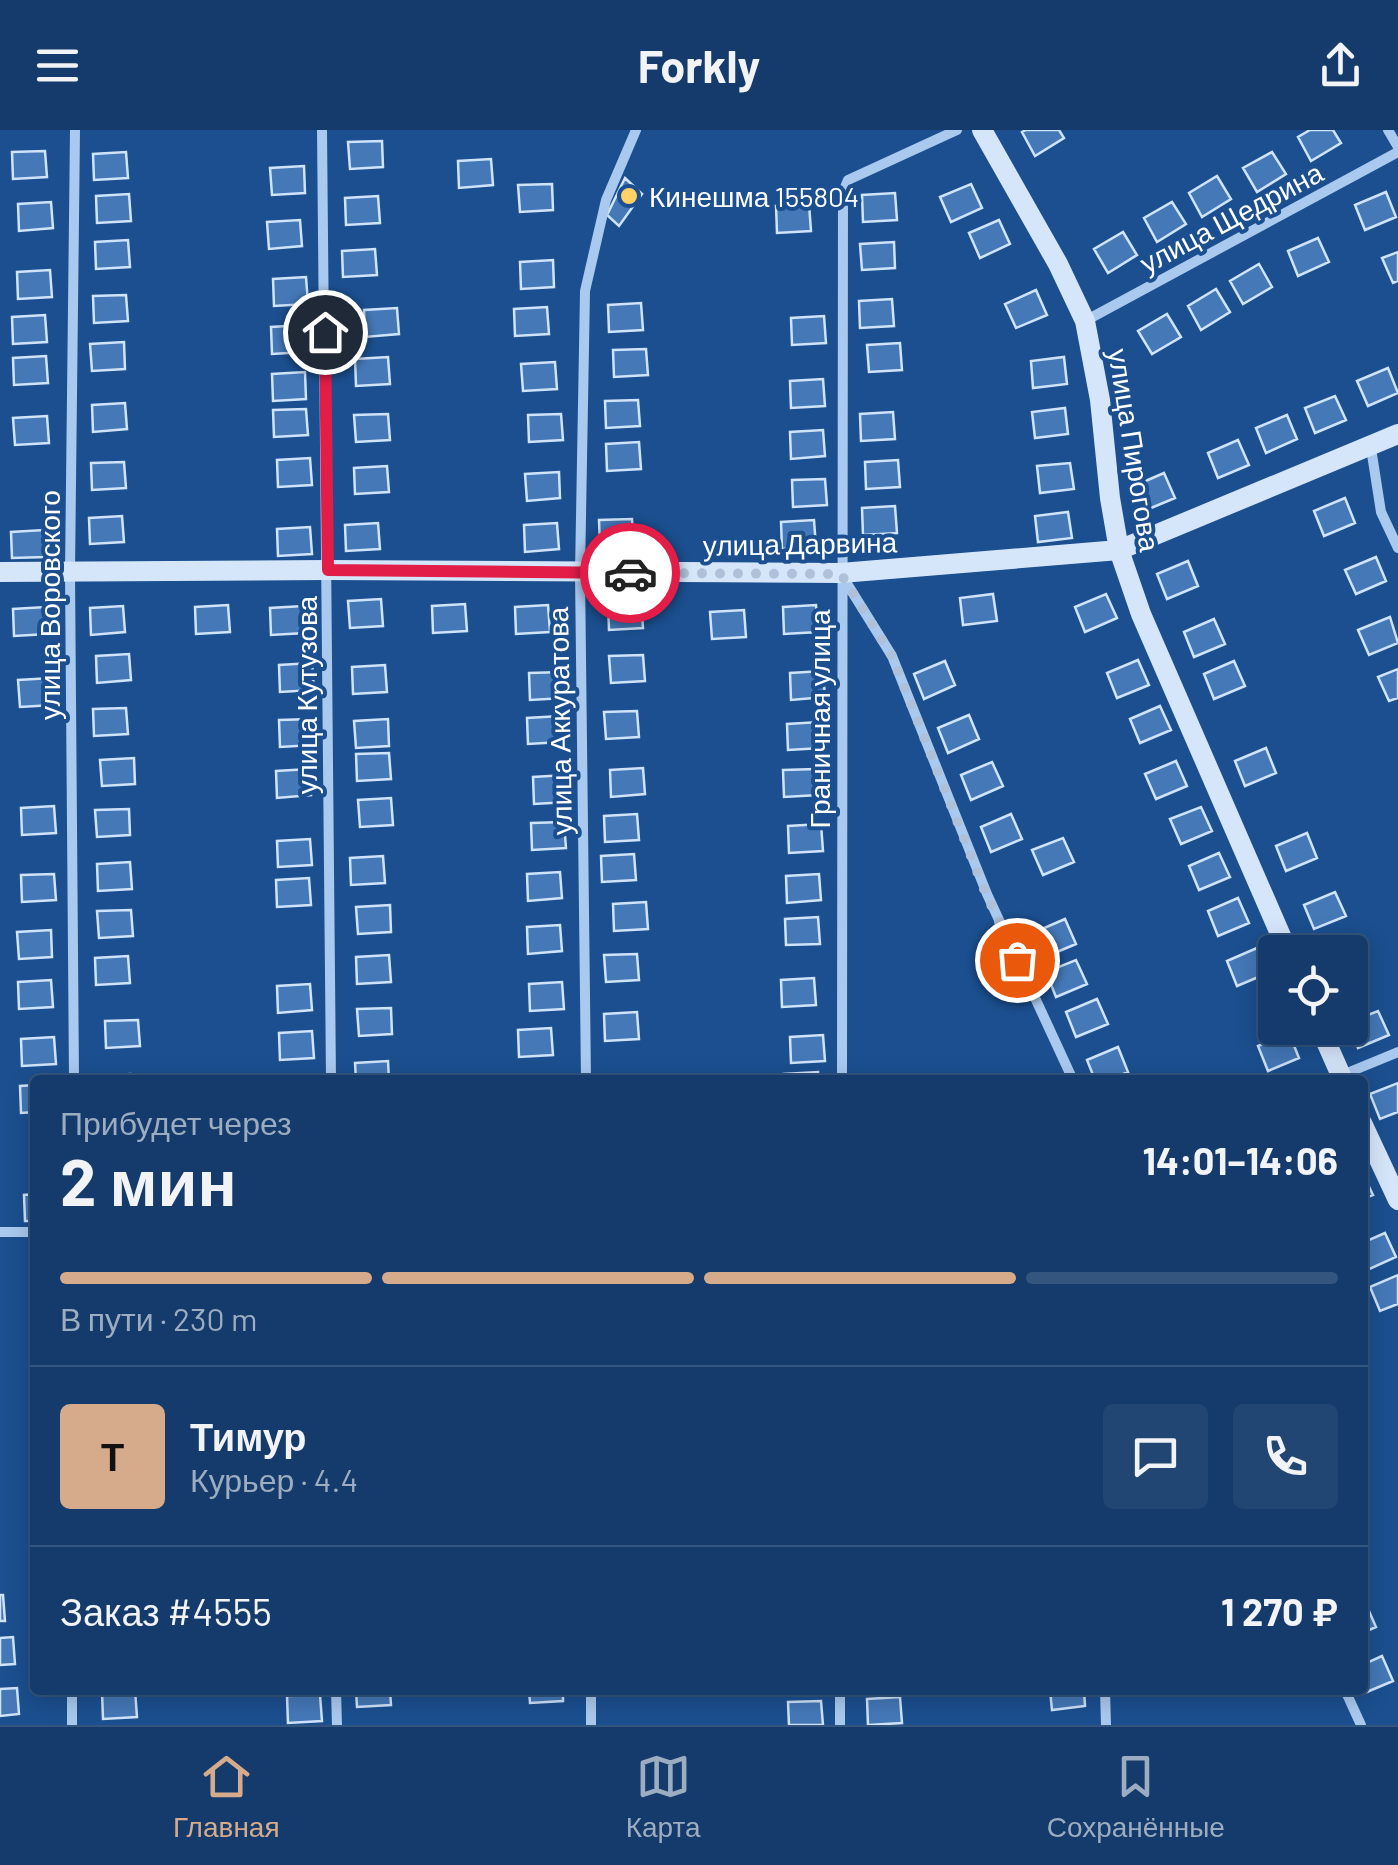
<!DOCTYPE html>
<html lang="ru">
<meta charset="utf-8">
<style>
:root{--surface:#143b6b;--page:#214673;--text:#f1f3f6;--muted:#9dadc1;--line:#33557e;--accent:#d6ab8b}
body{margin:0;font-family:Barlow,sans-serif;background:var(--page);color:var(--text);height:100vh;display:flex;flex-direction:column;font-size:38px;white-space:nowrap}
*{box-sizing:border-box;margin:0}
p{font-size:32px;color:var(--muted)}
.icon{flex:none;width:55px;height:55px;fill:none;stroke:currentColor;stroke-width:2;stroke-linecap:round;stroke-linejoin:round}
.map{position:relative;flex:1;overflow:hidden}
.drawer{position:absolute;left:30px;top:945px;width:1338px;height:620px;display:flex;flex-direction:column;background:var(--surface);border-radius:10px;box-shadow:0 5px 25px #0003,0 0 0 2px var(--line)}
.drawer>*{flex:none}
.tools{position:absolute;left:1258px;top:805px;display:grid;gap:20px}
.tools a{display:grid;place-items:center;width:110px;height:110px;border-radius:10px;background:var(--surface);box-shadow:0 5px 25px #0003,0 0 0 2px var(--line);font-size:50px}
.pin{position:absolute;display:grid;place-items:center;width:85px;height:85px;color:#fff;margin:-42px;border:5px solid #fff;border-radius:50%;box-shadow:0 2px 10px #0007}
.courier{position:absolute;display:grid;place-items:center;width:100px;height:100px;margin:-50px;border:8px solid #e11d48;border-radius:50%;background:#fff;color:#222;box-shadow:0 2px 12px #0007}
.head em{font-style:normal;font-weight:700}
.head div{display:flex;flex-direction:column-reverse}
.head{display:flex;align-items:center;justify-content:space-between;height:170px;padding:0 30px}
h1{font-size:65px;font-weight:700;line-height:75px}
.bar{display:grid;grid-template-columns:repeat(4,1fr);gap:15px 10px;align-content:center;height:120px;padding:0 30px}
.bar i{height:12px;border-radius:8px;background:var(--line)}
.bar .selected{background:var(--accent)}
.bar p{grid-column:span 4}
.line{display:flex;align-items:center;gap:25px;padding:0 30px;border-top:2px solid var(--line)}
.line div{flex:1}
.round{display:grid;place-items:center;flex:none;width:105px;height:105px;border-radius:10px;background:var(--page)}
header{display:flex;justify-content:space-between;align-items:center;height:130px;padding:0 30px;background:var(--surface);font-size:45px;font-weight:700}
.tab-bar{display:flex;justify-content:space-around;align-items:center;height:140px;border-top:2px solid var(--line);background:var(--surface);font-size:28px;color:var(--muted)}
.tab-bar a{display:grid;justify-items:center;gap:5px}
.tab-bar .selected{color:var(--accent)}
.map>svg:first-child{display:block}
</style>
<header><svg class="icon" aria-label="menu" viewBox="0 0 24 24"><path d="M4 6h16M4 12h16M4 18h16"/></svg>Forkly<svg class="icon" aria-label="share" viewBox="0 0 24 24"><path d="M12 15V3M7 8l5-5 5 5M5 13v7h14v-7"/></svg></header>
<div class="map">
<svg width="1398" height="1595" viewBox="0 0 1398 1595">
<rect width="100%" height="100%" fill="#1b4f8f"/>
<!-- building -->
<path fill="#4478b7" stroke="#cfe3fa" stroke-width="2.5" d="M1026 0H1059L1064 8 1035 26 1022 2Z
M1310 0H1333L1341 13 1311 31 1298 7Z
M382 11 383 37 350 39 348 12Z
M45 21 47 47 13 49 12 22Z
M126 22 128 48 94 50 93 24Z
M1272 22 1286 44 1257 62 1243 38Z
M491 29 493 55 459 58 458 31Z
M304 36 305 63 272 65 270 38Z
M1217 46 1231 69 1202 87 1189 63Z
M625 48 642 64 619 96 607 85Z
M552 54 553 80 520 82 518 55Z
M971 54 982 78 951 92 940 67Z
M1386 62 1396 87 1365 100 1355 75Z
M895 63 897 90 863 92 862 65Z
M129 64 131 91 97 93 96 66Z
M378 66 380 93 346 95 345 68Z
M51 72 53 98 19 101 18 74Z
M1172 72 1186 94 1157 112 1144 88Z
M809 74 811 101 777 103 776 76Z
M300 90 302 116 269 119 267 92Z
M999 90 1010 114 980 128 969 103Z
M1123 102 1137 125 1108 143 1094 119Z
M1318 108 1329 132 1298 146 1288 121Z
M128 110 130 137 96 139 95 112Z
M894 112 895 138 862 140 860 114Z
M375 119 377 145 343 147 342 121Z
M1398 122V151L1393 153 1382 128Z
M553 130 554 157 521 159 520 132Z
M1259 134 1272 157 1243 174 1230 151Z
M50 140 52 167 18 169 17 142Z
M306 147 308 174 274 176 273 149Z
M1216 159 1230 182 1201 200 1188 176Z
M1036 160 1047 185 1016 198 1005 174Z
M126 165 128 191 94 193 93 166Z
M892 169 894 196 860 198 859 171Z
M641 173 643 200 609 202 608 175Z
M547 177 549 204 515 206 514 179Z
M397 178 399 204 365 207 364 180Z
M1167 184 1181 207 1152 224 1138 201Z
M45 185 47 212 13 214 12 187Z
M824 186 826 213 792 215 791 188Z
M304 195 306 222 272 224 271 197Z
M124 212 125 239 92 241 90 214Z
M900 213 902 240 869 242 867 215Z
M646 219 648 245 614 247 613 220Z
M46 226 48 253 14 255 13 228Z
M388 227 390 254 356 256 355 229Z
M1064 227 1067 254 1033 258 1031 231Z
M555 232 557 259 523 261 521 234Z
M1388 238 1398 263 1368 276 1357 251Z
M305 242 306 269 273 271 272 244Z
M823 249 825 276 791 278 790 251Z
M1335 266 1346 290 1315 303 1305 278Z
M638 270 640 296 606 298 605 271Z
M125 273 127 299 93 302 92 275Z
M1065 278 1068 304 1035 308 1032 282Z
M306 279 308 305 274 307 273 280Z
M893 282 895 309 861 311 860 284Z
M388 284 390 310 356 312 354 285Z
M561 284 563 310 529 312 528 285Z
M1287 285 1297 309 1266 323 1256 298Z
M47 286 49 313 15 315 13 288Z
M823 300 825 326 791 329 790 302Z
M1238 310 1249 335 1218 348 1208 323Z
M639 312 641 339 607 341 606 314Z
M310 328 312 355 278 357 277 330Z
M898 330 900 357 866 359 865 332Z
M124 332 126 358 92 360 91 333Z
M1070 333 1074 359 1040 363 1037 336Z
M387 336 389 362 355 364 354 338Z
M559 342 560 368 527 371 525 344Z
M1164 343 1175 368 1144 381 1134 356Z
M825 349 827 375 793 377 792 350Z
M1345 368 1355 393 1324 406 1314 381Z
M895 376 897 403 863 405 862 378Z
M1068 382 1072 408 1038 412 1035 386Z
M122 386 124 412 90 414 89 388Z
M632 389 634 415 600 417 599 390Z
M814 390 816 417 782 419 781 392Z
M378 393 380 419 346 421 345 395Z
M557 393 559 419 525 422 524 395Z
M310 397 312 424 278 426 277 399Z
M44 400 46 427 12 428 11 402Z
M1376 427 1386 451 1356 464 1345 440Z
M1188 431 1198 456 1167 469 1157 444Z
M993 464 997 491 963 495 960 468Z
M1106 464 1117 488 1085 502 1075 477Z
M381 469 383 496 350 498 348 471Z
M641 471 643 498 609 500 608 473Z
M465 474 467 501 433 503 432 476Z
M228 475 230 502 196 504 195 477Z
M548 475 550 502 516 504 515 477Z
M816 475 818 502 784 504 783 477Z
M123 476 125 502 91 505 90 478Z
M303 476 305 503 271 505 270 478Z
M46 477 48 504 14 506 13 479Z
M744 480 746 507 712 509 710 482Z
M1390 487 1398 513 1369 525 1358 500Z
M1214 489 1225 514 1194 527 1184 502Z
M129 524 131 550 97 553 96 526Z
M643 525 645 551 611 553 609 526Z
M1138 530 1149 555 1117 568 1107 543Z
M945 531 955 555 924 569 914 544Z
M1234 531 1245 556 1214 569 1204 544Z
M312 533 314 560 280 562 279 535Z
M385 535 387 562 353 564 352 537Z
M1398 539V568L1389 571 1378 547Z
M823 541 825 567 791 570 790 543Z
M562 542 564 568 530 570 529 543Z
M51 548 53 575 20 577 18 550Z
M1160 576 1171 600 1140 613 1130 589Z
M126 578 128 604 94 606 93 579Z
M637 581 639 607 606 609 604 582Z
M969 585 979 609 948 623 938 598Z
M560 586 562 612 528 614 527 588Z
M312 589 314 615 280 617 279 590Z
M388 589 389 616 356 618 354 591Z
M820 592 822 618 788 620 787 594Z
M1266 618 1276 643 1245 656 1235 631Z
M389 623 391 649 357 651 356 624Z
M134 628 135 654 102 656 100 630Z
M1176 631 1187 656 1156 669 1145 644Z
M992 632 1003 656 971 670 961 645Z
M643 638 645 664 611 667 610 640Z
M309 639 311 665 277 668 276 641Z
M816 639 818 665 784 667 783 640Z
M566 645 568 672 534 674 533 647Z
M391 668 393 695 360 697 358 670Z
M54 676 56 703 22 705 21 678Z
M1201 677 1212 701 1181 714 1170 689Z
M129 679 130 705 97 707 95 680Z
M637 684 639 710 605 712 604 686Z
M1011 684 1022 709 991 722 981 697Z
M564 692 566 718 532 720 531 693Z
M821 694 823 721 789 723 788 696Z
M1307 703 1317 728 1286 741 1276 716Z
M1063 708 1074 732 1043 745 1032 720Z
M310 709 312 735 278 737 277 711Z
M1219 723 1230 747 1199 760 1189 736Z
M634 724 636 750 602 752 601 726Z
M383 726 385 753 351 755 350 728Z
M130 732 132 759 98 761 97 734Z
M560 742 562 768 528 771 527 744Z
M54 744 56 770 22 772 21 745Z
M819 744 821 770 787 773 786 746Z
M309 748 311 775 277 777 276 750Z
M1335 762 1346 786 1314 799 1304 775Z
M1238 768 1249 793 1218 806 1208 781Z
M646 772 648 799 614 801 613 774Z
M390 775 391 802 358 804 356 777Z
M131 780 133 806 99 808 97 781Z
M818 787 820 814 786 815 785 789Z
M1065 789 1076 814 1045 827 1035 802Z
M560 795 562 821 528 824 527 797Z
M51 800 52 827 19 829 17 802Z
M1347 815 1358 840 1350 843V822H1330Z
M1257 818 1268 843 1237 856 1227 831Z
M637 824 639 850 606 852 604 825Z
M389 825 391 852 357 854 356 827Z
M128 826 130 853 96 855 95 828Z
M1076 830 1087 854 1056 867 1046 842Z
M814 848 816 875 782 877 781 850Z
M51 850 53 877 19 879 18 852Z
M562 852 564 879 530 881 529 854Z
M310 854 312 880 278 883 277 856Z
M1097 869 1108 894 1076 907 1066 882Z
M391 878 392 904 359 906 357 879Z
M1378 881 1389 905 1358 918 1350 892Z
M637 882 639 909 605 911 604 884Z
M138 890 140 916 106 918 105 891Z
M551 898 553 925 519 927 518 900Z
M312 901 314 928 280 930 279 903Z
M1289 903 1299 928 1268 941 1258 916Z
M823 905 825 931 791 933 790 907Z
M54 907 56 934 22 936 21 909Z
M1118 917 1128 942 1109 950H1095L1087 930Z
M388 931 389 950H356L355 933Z
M818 942V950H785L784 944Z
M130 944V950H97V946Z
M1398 953V982L1380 989 1370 964Z
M35 955V982L21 983 20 956Z
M1362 1042 1373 1065 1362 1069Z
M35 1064V1091H25L24 1065Z
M1385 1103 1396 1127 1365 1141 1362 1113Z
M1398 1145V1174L1380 1181 1370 1157Z
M0 1465H3L5 1491H0Z
M1365 1472 1376 1497 1362 1503V1474Z
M13 1507 15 1534 0 1535V1508Z
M1382 1526 1393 1551 1362 1564V1535Z
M17 1558 19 1584 0 1586V1559Z
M135 1560 137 1587 103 1589 102 1562Z
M356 1560H390L391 1575 357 1577Z
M529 1560H563V1571L530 1573Z
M1050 1560H1084L1085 1576 1052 1580Z
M320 1565 322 1591 288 1593 287 1566Z
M900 1567 902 1593 868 1595 867 1569Z
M821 1571 823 1595H789L788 1572Z"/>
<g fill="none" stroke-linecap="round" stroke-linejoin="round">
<!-- street -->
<path stroke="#a9c9ee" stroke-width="10" d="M322 0 331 950
M1388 0 1398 17
M1085 191 1398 22
M1371 318 1381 382 1398 418
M841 444 892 526 987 764 1073 950
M74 950 70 442 75 0
M586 950 580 443 585 161 606 70 636 0
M842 950 843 62 848 50 957 0
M1330 950 1398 922
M0 1102H35
M72 1560V1595
M336 1560 337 1595
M591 1560V1595
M1105 1560 1106 1595
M1345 1560 1361 1595
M840 1595V1560"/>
<!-- secondary -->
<path stroke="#d6e6fa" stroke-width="20" d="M982 0 1058 134 1085 191 1100 270 1110 368 1119 420 1141 484 1288 822
M0 442 328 440 841 443 1119 420 1398 304
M1320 898 1343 950
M1362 993 1398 1070"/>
</g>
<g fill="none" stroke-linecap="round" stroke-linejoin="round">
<!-- done -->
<path stroke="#afc1d8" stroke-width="10" stroke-dasharray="0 18" d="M630 443 841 444 892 526 986 764 1017 830"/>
<!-- route -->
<path stroke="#e11d48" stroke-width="12" d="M325 202 328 440 630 443"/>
</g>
<!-- markers -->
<circle fill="#ffd166" stroke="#1b4f8f" stroke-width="4" cx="629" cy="66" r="10"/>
<g text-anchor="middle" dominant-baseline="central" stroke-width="8" stroke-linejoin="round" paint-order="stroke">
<!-- poi labels -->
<g font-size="28" fill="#fff" stroke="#1b4f8f" text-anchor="start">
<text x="649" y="66">Кинешма 155804</text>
</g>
<!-- street labels -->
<g font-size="28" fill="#fff" stroke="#1b4f8f">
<text transform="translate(1231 87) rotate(-28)">улица Щедрина</text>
<text transform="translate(1135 320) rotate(81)">улица Пирогова</text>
<text transform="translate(800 413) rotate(-1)">улица Дарвина</text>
<text transform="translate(49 475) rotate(-90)">улица Воровского</text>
<text transform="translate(306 565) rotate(-90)">улица Кутузова</text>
<text transform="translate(819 589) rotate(-90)">Граничная улица</text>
<text transform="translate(559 591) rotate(-91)">улица Аккуратова</text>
</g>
</g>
</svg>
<div class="tools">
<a><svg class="icon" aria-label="locate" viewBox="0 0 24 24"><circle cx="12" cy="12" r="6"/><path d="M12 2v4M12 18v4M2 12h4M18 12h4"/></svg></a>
</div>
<div class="pin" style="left:1017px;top:830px;background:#ea580c"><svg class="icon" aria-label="bag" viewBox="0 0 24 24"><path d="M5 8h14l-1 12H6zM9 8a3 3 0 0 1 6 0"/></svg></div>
<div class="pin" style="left:325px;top:202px;background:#1f2937"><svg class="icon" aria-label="home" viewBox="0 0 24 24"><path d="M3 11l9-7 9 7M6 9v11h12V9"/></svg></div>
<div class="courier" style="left:630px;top:443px"><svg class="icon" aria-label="car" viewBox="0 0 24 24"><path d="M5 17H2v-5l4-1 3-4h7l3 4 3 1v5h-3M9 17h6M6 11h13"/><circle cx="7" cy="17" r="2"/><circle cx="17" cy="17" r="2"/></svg></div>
<section class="drawer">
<div class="head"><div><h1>2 мин</h1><p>Прибудет через</p></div><em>14:01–14:06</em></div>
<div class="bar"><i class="selected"></i><i class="selected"></i><i class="selected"></i><i></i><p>В пути · 230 m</p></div>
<div class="line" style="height:180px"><b class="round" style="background:var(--accent);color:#111">Т</b><div><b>Тимур</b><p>Курьер · 4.4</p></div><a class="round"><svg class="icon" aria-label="chat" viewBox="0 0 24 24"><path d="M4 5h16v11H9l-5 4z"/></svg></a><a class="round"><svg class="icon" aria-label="phone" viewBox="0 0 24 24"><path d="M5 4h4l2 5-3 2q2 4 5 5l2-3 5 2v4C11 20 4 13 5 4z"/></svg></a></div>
<div class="line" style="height:130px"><div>Заказ #4555</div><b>1 270 ₽</b></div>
</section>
</div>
<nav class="tab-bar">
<a class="selected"><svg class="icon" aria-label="home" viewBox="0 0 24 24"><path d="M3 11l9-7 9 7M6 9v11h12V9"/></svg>Главная</a>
<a><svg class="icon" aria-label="map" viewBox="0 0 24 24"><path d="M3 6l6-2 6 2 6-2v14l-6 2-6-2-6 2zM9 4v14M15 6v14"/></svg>Карта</a>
<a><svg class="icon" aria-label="saved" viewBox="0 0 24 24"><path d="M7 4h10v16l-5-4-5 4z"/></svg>Сохранённые</a>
</nav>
